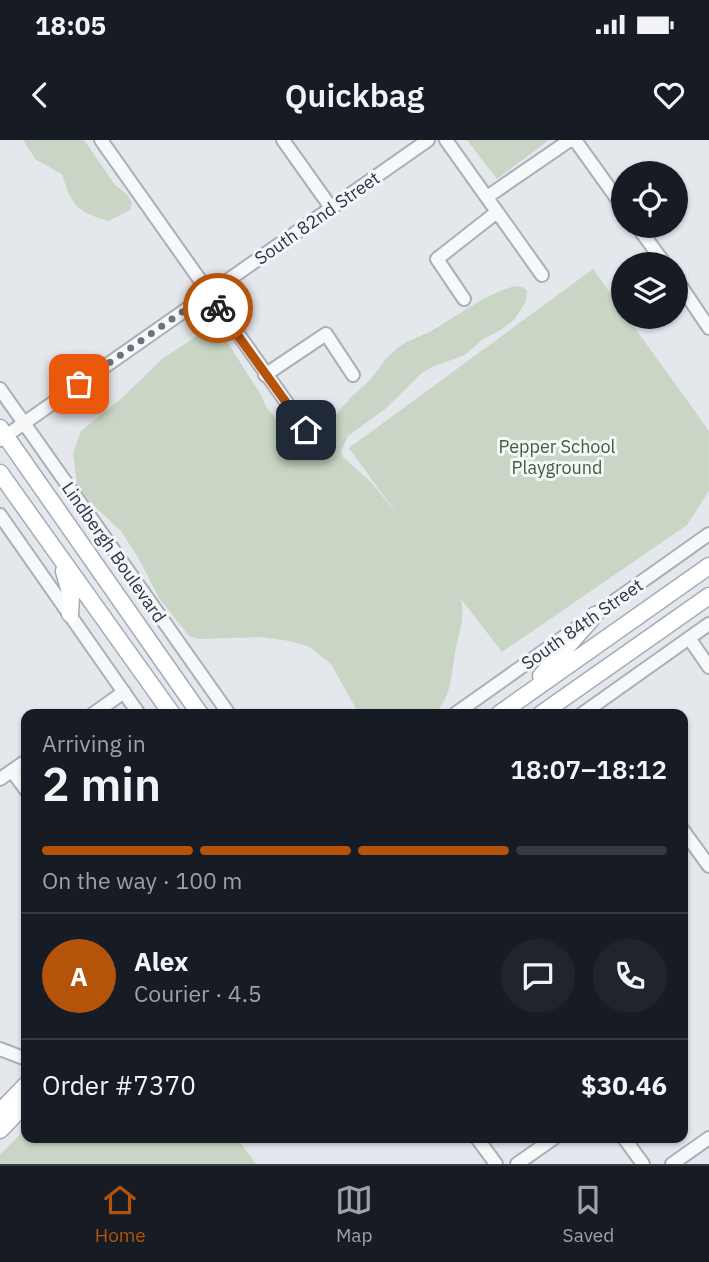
<!DOCTYPE html>
<meta charset="utf-8">
<style>
:root{--surface:#171b24;--page:#20242c;--text:#f1f3f6;--muted:#9ea1a6;--line:#363941;--accent:#b45309}
body{margin:0;font-family:"IBM Plex Sans",sans-serif;background:var(--page);color:var(--text);height:100vh;display:flex;flex-direction:column;font-size:26px;white-space:nowrap}
*{box-sizing:border-box;margin:0}
p{font-size:23px;color:var(--muted)}
.icon{flex:none;width:38px;height:38px;fill:none;stroke:currentColor;stroke-width:2;stroke-linecap:round;stroke-linejoin:round}
.map{position:relative;flex:1;overflow:hidden}
.drawer{position:absolute;left:21px;top:569px;width:667px;height:434px;display:flex;flex-direction:column;background:var(--surface);border-radius:14px;box-shadow:0 2px 5px #0004}
.drawer>*{flex:none}
.fabs{position:absolute;left:611px;top:21px;display:grid;gap:14px}
.fabs a{display:grid;place-items:center;width:77px;height:77px;border-radius:50%;background:var(--surface);box-shadow:0 2px 5px #0004;font-size:35px}
.pin{position:absolute;display:grid;place-items:center;width:60px;height:60px;color:#fff;margin:-30px;border-radius:14px;box-shadow:0 4px 10px #0006}
.courier{position:absolute;display:grid;place-items:center;width:70px;height:70px;margin:-35px;border:5px solid #b45309;border-radius:50%;background:#fff;color:#222;box-shadow:0 2px 9px #0007}
.summary em{font-style:normal;font-weight:600}
.summary div{display:flex;flex-direction:column-reverse}
.summary{display:flex;align-items:center;justify-content:space-between;height:119px;padding:0 21px}
h1{font-size:46px;font-weight:600;line-height:52px}
.bar{display:grid;grid-template-columns:repeat(4,1fr);gap:10px 7px;align-content:center;height:84px;padding:0 21px}
.bar i{height:9px;border-radius:5px;background:var(--line)}
.bar .selected{background:var(--accent)}
.bar p{grid-column:span 4}
.line{display:flex;align-items:center;gap:18px;padding:0 21px;border-top:2px solid var(--line)}
.line div{flex:1}
.round{display:grid;place-items:center;flex:none;width:74px;height:74px;border-radius:37px;background:var(--page)}
.status{display:flex;justify-content:space-between;align-items:center;height:49px;padding:0 35px;background:var(--surface);direction:ltr}
.status svg{height:19px;fill:currentColor}
header{display:flex;justify-content:space-between;align-items:center;height:91px;padding:0 21px;background:var(--surface);font-size:32px;font-weight:600}
.dock{display:flex;justify-content:space-around;align-items:center;height:98px;border-top:2px solid var(--line);background:var(--surface);font-size:19px;color:var(--muted)}
.dock a{display:grid;justify-items:center;gap:4px}
.dock .selected{color:var(--accent)}
.map>svg:first-child{display:block}
</style>
<div class="status"><b>18:05</b><svg viewBox="0 0 49 12"><path d="M0 12V9h3v3zM5 12V6h3v6zM10 12V3h3v9zM15 12V0h3v12zM26 1h20v11H26zM47 4h2v5h-2z"/></svg></div>
<header><svg class="icon" aria-label="back" viewBox="0 0 24 24"><path d="M15 5l-7 7 7 7"/></svg>Quickbag<svg class="icon" aria-label="heart" viewBox="0 0 24 24"><path d="M12 20l-8-8c-3-5 5-10 8-4 3-6 11-1 8 4z"/></svg></header>
<div class="map">
<svg width="709" height="1024" viewBox="0 0 709 1024">
<rect width="100%" height="100%" fill="#e4e7ec"/>
<!-- green -->
<path fill="#c9d6c5" d="M23 0H84L115 45 128 55 132 63 130 70 109 81C76 72 72 66 62 34L36 20Z
M467 0H549L497 39Z
M593 129 623 171V177H627L709 291V351L687 385 502 512 461 459C465 478 459 494 455 513 451 536 452 555 435 574H359L331 524 310 507 290 501 260 497 200 499 189 496 159 458 140 421 121 391 91 363 77 344 73 313 81 291 122 258 162 219 200 194 214 191 224 197 261 255 266 267 295 301 306 303 324 295C334 274 348 259 365 245 376 235 382 221 393 212 404 201 418 198 431 191 457 177 483 155 512 147 518 145 522 147 527 150L526 161 514 180 499 191 483 199 465 215 432 227 422 233 385 269 348 296 341 311 343 317 372 343 399 377 349 308Z
M26 988V998H237L256 1024H0V1015Z"/>
<g fill="none" stroke-linecap="round" stroke-linejoin="round">
<defs>
<path id="minor" d="M101 0 306 290
M283 0 332 69
M446 0 542 135
M575 0 623 67
M487 57 570 0
M637 86 665 124
M676 139 709 188
M464 159 437 119 497 72
M265 235 326 194 353 235
M0 249 229 574
M0 300 428 0
M0 375 139 574
M689 498 709 527
M93 574 124 552
M455 574 709 394
M582 574 709 484
M12 631 26 650
M0 639 26 621
M682 689 709 726
M0 909 26 919
M477 998 496 1024
M624 998 643 1024
M517 1024 554 998
M672 1024 709 998"/>
<path id="major" d="M0 288 200 574
M0 333 172 574
M64 431 71 456 70 474
M541 536 595 475
M499 574 709 426
M541 574 709 456
M0 972 26 945
M0 990 26 963"/>
</defs>
<!-- minor casing -->
<use href="#minor" stroke="#a9aeb7" stroke-width="16"/>
<!-- major casing -->
<use href="#major" stroke="#a3abb8" stroke-width="19"/>
<!-- minor -->
<use href="#minor" stroke="#f7f8fa" stroke-width="12"/>
<!-- major -->
<use href="#major" stroke="#fff" stroke-width="16"/>
</g>
<g fill="none" stroke-linecap="round" stroke-linejoin="round">
<!-- done -->
<path stroke="#6c737f" stroke-width="7" stroke-dasharray="0 12.6" d="M79 244 208 154 218 168"/>
<!-- route -->
<path stroke="#b45309" stroke-width="9" d="M218 168 306 290"/>
</g>
<g text-anchor="middle" dominant-baseline="central" stroke-width="6" stroke-linejoin="round" paint-order="stroke">
<!-- street labels -->
<g font-size="18" fill="#2b3445" stroke="#f4f6f9">
<text transform="translate(317 78) rotate(-35)">South 82nd Street</text>
<text transform="translate(114 412) rotate(55)">Lindbergh Boulevard</text>
<text transform="translate(582 484) rotate(-35)">South 84th Street</text>
</g>
<!-- park labels -->
<g font-size="18" fill="#3f6138" stroke="#f4f6f9">
<text x="557" y="306">Pepper School<tspan x="557" dy="21">Playground</tspan></text>
</g>
</g>
</svg>
<div class="fabs">
<a><svg class="icon" aria-label="locate" viewBox="0 0 24 24"><circle cx="12" cy="12" r="6"/><path d="M12 2v4M12 18v4M2 12h4M18 12h4"/></svg></a>
<a><svg class="icon" aria-label="layers" viewBox="0 0 24 24"><path d="M12 4l9 5-9 5-9-5zM3 14l9 5 9-5"/></svg></a>
</div>
<div class="pin" style="left:79px;top:244px;background:#ea580c"><svg class="icon" aria-label="bag" viewBox="0 0 24 24"><path d="M5 8h14l-1 12H6zM9 8a3 3 0 0 1 6 0"/></svg></div>
<div class="pin" style="left:306px;top:290px;background:#1f2937"><svg class="icon" aria-label="home" viewBox="0 0 24 24"><path d="M3 11l9-7 9 7M6 9v11h12V9"/></svg></div>
<div class="courier" style="left:218px;top:168px"><svg class="icon" aria-label="bike" viewBox="0 0 24 24"><circle cx="6" cy="16" r="4"/><circle cx="18" cy="16" r="4"/><path d="M6 16l4-8h5l3 8M10 8l3 8H6M13 5h3"/></svg></div>
<section class="drawer">
<div class="summary"><div><h1>2 min</h1><p>Arriving in</p></div><em>18:07–18:12</em></div>
<div class="bar"><i class="selected"></i><i class="selected"></i><i class="selected"></i><i></i><p>On the way · 100 m</p></div>
<div class="line" style="height:126px"><b class="round" style="background:var(--accent);color:#fff">A</b><div><b>Alex</b><p>Courier · 4.5</p></div><a class="round"><svg class="icon" aria-label="chat" viewBox="0 0 24 24"><path d="M4 5h16v11H9l-5 4z"/></svg></a><a class="round"><svg class="icon" aria-label="phone" viewBox="0 0 24 24"><path d="M5 4h4l2 5-3 2q2 4 5 5l2-3 5 2v4C11 20 4 13 5 4z"/></svg></a></div>
<div class="line" style="height:91px"><div>Order #7370</div><b>$30.46</b></div>
</section>
</div>
<nav class="dock">
<a class="selected"><svg class="icon" aria-label="home" viewBox="0 0 24 24"><path d="M3 11l9-7 9 7M6 9v11h12V9"/></svg>Home</a>
<a><svg class="icon" aria-label="map" viewBox="0 0 24 24"><path d="M3 6l6-2 6 2 6-2v14l-6 2-6-2-6 2zM9 4v14M15 6v14"/></svg>Map</a>
<a><svg class="icon" aria-label="saved" viewBox="0 0 24 24"><path d="M7 4h10v16l-5-4-5 4z"/></svg>Saved</a>
</nav>
